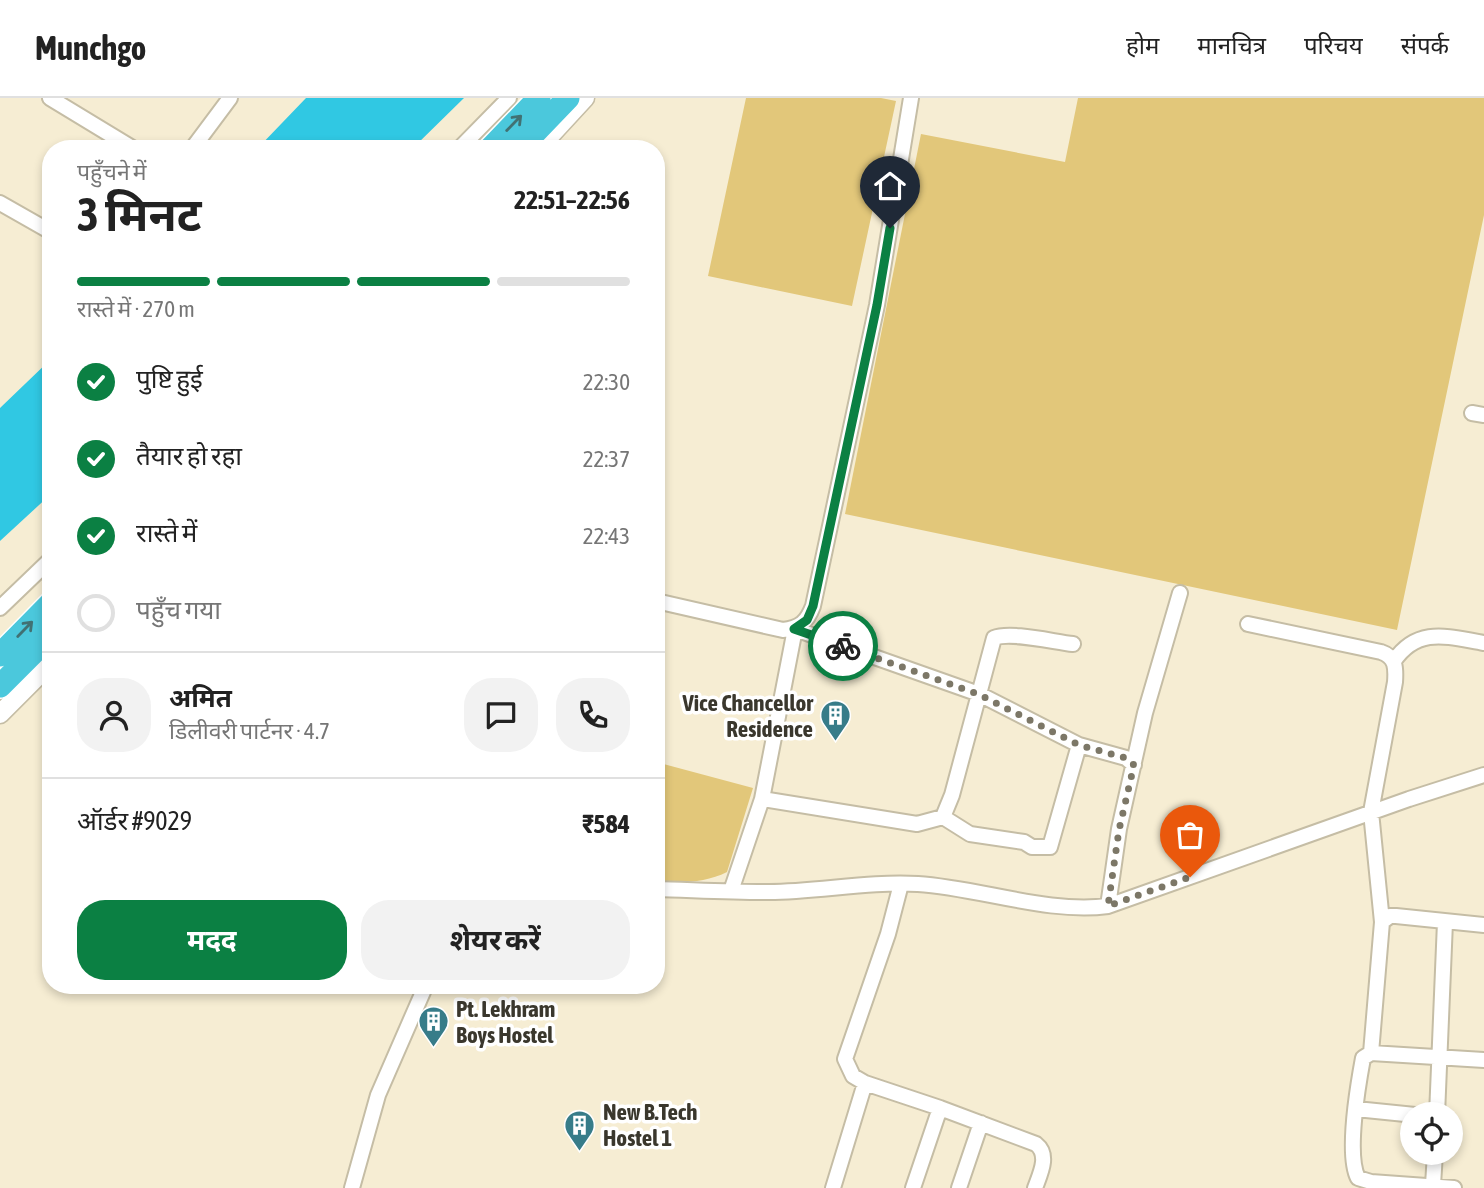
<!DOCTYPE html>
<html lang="hi">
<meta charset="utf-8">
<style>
:root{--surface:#fff;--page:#f2f2f2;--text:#222;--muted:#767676;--line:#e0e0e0;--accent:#0b8043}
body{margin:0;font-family:"Asap Condensed","Noto Sans Devanagari",sans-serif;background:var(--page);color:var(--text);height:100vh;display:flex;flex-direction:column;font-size:26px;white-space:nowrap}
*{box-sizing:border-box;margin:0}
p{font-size:23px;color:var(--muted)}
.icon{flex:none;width:38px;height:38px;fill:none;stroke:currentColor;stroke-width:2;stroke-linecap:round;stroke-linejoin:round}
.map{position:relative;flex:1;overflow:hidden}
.details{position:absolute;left:42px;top:42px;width:623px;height:854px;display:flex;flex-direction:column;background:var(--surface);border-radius:28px;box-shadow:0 4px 10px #0003}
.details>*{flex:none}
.tools{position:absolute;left:1400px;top:1004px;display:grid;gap:14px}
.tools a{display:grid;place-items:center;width:63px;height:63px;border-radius:50%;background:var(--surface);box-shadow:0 4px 10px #0003;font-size:35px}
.pin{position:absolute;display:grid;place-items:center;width:60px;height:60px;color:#fff;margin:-72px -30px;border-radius:50% 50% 50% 0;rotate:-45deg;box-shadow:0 0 7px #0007}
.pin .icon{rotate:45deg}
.courier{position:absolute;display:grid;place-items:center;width:70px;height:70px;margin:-35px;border:5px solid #0b8043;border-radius:50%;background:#fff;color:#222;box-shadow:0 2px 9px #0007}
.overview em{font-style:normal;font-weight:700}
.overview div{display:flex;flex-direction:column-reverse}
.overview{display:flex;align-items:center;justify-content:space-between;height:119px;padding:0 35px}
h1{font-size:46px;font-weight:700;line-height:52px}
.bar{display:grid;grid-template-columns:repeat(4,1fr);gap:10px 7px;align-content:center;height:84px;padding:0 35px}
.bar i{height:9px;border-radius:5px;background:var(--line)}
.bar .active{background:var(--accent)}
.bar p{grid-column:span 4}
.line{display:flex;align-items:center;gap:18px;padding:0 35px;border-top:2px solid var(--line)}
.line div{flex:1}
.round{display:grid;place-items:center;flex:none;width:74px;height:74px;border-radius:28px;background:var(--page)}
ol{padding:0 35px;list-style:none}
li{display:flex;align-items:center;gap:21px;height:77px}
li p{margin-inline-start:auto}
li .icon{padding:7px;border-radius:50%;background:var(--accent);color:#fff;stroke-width:4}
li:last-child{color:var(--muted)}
li i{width:38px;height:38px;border:4px solid var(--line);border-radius:50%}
.button{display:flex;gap:14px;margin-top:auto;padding:14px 35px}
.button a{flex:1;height:80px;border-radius:28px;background:var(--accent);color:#fff;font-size:28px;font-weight:700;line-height:80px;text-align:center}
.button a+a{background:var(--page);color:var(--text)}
header{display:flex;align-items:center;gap:42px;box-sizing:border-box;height:98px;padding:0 35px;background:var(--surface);border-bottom:2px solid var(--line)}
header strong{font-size:33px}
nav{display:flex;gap:38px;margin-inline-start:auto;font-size:24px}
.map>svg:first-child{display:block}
</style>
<header>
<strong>Munchgo</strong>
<nav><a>होम</a><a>मानचित्र</a><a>परिचय</a><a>संपर्क</a></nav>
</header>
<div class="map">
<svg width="1484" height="1090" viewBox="0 0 1484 1090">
<rect width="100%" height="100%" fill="#f6edd3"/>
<!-- green -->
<path fill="#e2c77a" d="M746 0H881L896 3 852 208 708 178Z
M1078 0H1484V117L1397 532 845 416 921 36 1065 64Z
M656 664 753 690 727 774C705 785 681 785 656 783Z"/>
<!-- water -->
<path fill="#30c8e3" d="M306 0H464L412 51H257Z
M51 261V396L0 443V310Z"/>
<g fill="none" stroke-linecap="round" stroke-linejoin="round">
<defs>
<path id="minor" d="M50 0 134 51
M192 51 230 0
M459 51 509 0
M0 105 51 134
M1472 315 1484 317
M656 503 783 532C800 530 807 524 813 508L877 207 911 0
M0 510 51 461
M1248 526 1381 554C1396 559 1396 570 1395 584L1371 714 1382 824
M1394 563C1418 528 1448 539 1484 545
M762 701 917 726 943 719 970 736 1024 744 1032 749H1050L1079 647
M943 719 952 697 994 540C1010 533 1054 544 1073 546
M901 786 888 836 845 961 853 978 865 985 940 1010 1036 1046C1050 1057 1040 1076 1035 1090
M656 791C693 792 731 794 769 794 818 794 868 783 918 786 980 790 1048 816 1108 808L1409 701 1484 677
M731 793 762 701 795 531 979 596 1079 647 1126 660 1134 667
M1108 808 1119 731 1145 615 1180 495
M1371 955 1382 824 1390 818H1396L1484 827
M1356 1011 1415 1017
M1437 1017 1445 824
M1433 1087 1435 1055
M352 1090 378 997 426 887
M833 1090 865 985
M913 1090 940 1010
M959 1090 981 1025
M1454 1090 1371 1084 1358 1080C1346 1057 1358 987 1363 960L1371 955 1484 962"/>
<path id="tertiary" d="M538 51 585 0
M0 616 51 565"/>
<path id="trunk" d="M490 51 539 0
M519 51 568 0
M0 557 51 505
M0 588 51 537"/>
</defs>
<!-- minor casing -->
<use href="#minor" stroke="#c5bda5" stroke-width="18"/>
<!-- tertiary casing -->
<use href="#tertiary" stroke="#c5bda5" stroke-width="21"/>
<!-- trunk casing -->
<use href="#trunk" stroke="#fff" stroke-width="26"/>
<!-- minor -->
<use href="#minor" stroke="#fff" stroke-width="14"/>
<!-- tertiary -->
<use href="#tertiary" stroke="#fff" stroke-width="18"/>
<!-- trunk -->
<use href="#trunk" stroke="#4bc8dc" stroke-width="23"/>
</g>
<!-- one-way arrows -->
<defs><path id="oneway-shaft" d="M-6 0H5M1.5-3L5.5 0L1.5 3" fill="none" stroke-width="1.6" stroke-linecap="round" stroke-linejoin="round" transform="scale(1.75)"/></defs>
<g stroke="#417173">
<use href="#oneway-shaft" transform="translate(514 25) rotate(-46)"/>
<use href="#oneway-shaft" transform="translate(25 531) rotate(-46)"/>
</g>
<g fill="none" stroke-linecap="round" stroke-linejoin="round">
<!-- done -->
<path stroke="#7c7767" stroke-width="7" stroke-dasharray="0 12.6" d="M843 548 978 596 1079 647 1126 660 1134 667 1119 732 1108 808 1190 779"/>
<!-- route -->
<path stroke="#0b8043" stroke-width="9" d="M843 548 794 531 807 522 813 508 877 207 890 130"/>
</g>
<!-- icons -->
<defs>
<symbol id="building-pin" viewBox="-11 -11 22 30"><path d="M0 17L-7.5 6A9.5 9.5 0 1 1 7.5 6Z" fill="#377c89" stroke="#fff"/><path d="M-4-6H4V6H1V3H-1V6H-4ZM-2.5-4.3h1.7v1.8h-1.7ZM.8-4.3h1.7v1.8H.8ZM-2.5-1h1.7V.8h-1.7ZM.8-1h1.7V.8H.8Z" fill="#fff"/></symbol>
</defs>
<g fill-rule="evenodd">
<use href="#building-pin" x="818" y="600" width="35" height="47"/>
<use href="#building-pin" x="416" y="906" width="35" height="47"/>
<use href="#building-pin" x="562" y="1010" width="35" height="47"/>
</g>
<g text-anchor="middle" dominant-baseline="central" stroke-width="7" stroke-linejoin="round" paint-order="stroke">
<!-- poi labels -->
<g font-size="23" font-weight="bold" fill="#3a372d" stroke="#fff" text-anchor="start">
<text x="813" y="605" text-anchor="end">Vice Chancellor<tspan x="813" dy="26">Residence</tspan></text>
<text x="456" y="911">Pt. Lekhram<tspan x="456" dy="26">Boys Hostel</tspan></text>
<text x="603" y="1014">New B.Tech<tspan x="603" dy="26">Hostel 1</tspan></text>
</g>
</g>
</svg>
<div class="tools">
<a><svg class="icon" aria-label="locate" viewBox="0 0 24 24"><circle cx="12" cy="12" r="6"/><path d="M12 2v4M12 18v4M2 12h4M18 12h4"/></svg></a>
</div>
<div class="pin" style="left:1190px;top:779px;background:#ea580c"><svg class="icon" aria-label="bag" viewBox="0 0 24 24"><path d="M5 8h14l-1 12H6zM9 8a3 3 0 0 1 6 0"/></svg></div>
<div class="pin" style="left:890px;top:130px;background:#1f2937"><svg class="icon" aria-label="home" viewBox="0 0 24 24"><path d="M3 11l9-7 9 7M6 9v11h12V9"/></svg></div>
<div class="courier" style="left:843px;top:548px"><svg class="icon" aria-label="bike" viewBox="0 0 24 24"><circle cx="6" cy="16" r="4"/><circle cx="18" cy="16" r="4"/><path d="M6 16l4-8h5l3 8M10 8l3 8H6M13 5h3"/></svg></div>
<section class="details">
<div class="overview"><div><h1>3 मिनट</h1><p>पहुँचने में</p></div><em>22:51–22:56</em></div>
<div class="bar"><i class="active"></i><i class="active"></i><i class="active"></i><i></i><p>रास्ते में · 270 m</p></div>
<ol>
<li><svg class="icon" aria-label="check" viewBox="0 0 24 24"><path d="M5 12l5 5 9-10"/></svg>पुष्टि हुई<p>22:30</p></li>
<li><svg class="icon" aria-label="check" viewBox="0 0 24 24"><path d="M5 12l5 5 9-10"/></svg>तैयार हो रहा<p>22:37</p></li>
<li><svg class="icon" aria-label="check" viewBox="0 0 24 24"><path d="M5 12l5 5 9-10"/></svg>रास्ते में<p>22:43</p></li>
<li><i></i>पहुँच गया</li>
</ol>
<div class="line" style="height:126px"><a class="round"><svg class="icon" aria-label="person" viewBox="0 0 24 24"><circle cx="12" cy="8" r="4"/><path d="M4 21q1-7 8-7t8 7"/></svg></a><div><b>अमित</b><p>डिलीवरी पार्टनर · 4.7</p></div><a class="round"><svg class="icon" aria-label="chat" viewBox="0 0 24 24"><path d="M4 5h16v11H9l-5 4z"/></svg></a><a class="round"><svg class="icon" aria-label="phone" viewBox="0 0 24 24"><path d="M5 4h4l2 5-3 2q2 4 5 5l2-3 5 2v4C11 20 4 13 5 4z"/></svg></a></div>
<div class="line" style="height:91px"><div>ऑर्डर #9029</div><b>₹584</b></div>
<div class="button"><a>मदद</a><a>शेयर करें</a></div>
</section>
</div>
